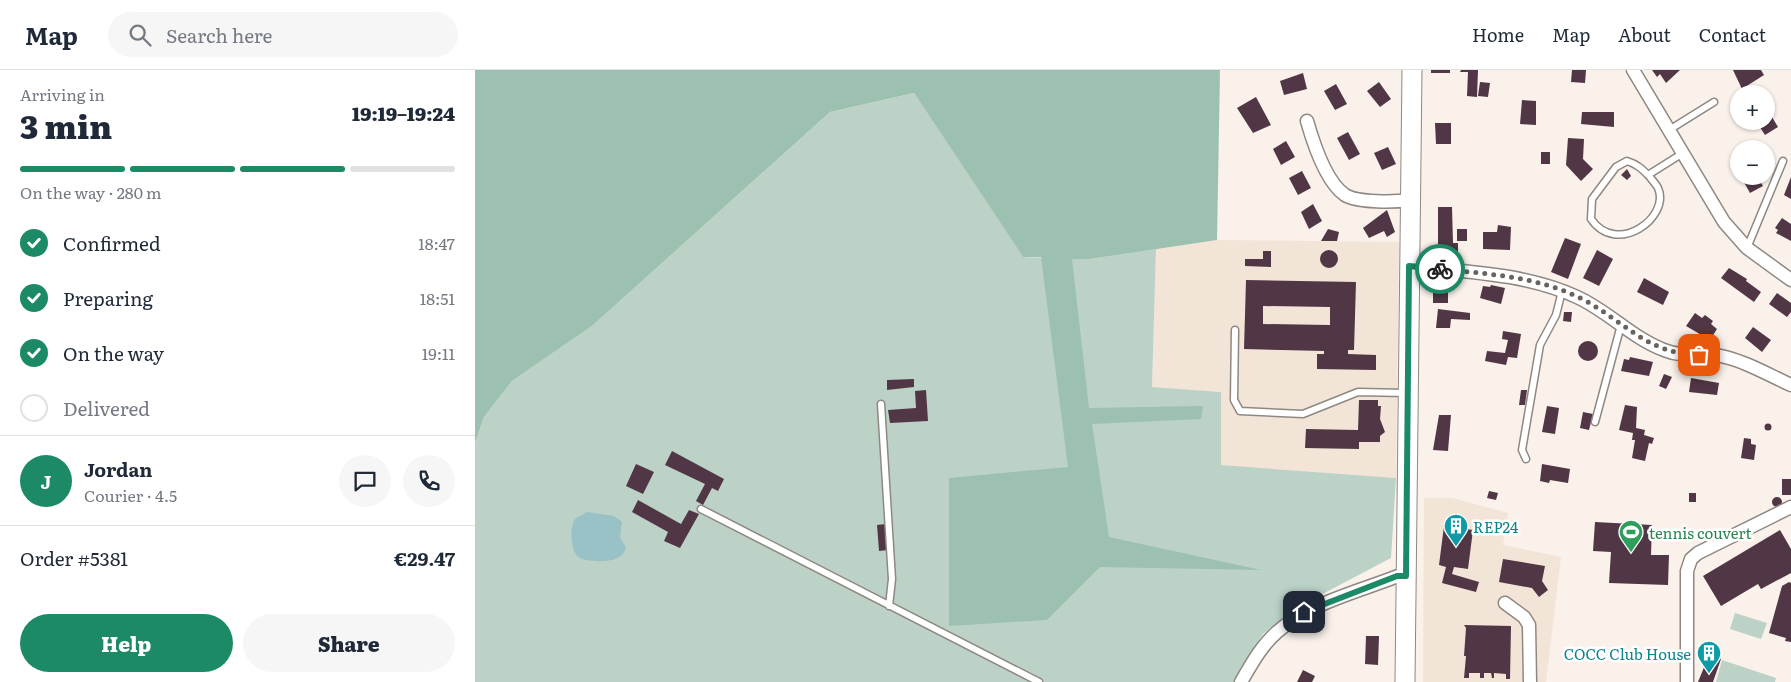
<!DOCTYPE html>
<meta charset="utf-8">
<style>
:root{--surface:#fff;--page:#f6f6f7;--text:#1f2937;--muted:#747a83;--line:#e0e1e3;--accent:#1c8967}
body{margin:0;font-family:Literata,serif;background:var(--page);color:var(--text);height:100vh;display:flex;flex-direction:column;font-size:19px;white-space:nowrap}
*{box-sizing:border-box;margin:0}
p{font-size:16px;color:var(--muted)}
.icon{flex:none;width:28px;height:28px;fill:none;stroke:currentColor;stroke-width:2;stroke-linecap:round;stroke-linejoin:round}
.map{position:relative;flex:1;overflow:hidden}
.sheet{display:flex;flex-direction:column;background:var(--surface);width:475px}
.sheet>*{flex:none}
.buttons{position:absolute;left:1255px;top:15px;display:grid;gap:10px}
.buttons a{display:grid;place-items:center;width:45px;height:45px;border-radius:50%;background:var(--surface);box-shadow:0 1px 4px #0004;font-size:25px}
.pin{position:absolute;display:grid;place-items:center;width:42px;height:42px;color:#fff;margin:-21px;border-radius:10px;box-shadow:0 2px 8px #0006}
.courier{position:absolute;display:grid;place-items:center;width:50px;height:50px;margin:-25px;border:4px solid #1c8967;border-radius:50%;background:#fff;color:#222;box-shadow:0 1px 6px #0007}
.head em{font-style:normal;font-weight:800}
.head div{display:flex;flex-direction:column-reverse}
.head{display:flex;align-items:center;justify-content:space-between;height:85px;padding:0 20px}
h1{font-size:32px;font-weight:800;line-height:38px}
.bar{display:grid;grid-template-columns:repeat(4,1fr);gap:8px 5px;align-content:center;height:60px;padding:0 20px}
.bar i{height:6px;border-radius:4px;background:var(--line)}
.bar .on{background:var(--accent)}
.bar p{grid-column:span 4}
.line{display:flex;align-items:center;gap:12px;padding:0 20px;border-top:1px solid var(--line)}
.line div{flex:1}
.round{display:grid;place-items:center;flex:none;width:52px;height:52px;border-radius:26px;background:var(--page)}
ol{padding:0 20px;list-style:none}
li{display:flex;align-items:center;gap:15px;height:55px}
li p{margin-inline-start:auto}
li .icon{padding:5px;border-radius:50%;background:var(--accent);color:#fff;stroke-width:4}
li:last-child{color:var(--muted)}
li i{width:28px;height:28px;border:2px solid var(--line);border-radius:50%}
.primary-button{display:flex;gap:10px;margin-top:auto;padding:10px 20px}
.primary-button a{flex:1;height:58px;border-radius:30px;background:var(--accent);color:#fff;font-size:20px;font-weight:800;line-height:58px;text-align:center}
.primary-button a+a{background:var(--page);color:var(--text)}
header{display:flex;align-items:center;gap:30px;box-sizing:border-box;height:70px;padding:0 25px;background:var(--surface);border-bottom:1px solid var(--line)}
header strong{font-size:24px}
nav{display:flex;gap:28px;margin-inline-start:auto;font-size:18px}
.search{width:350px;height:45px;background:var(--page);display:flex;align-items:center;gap:12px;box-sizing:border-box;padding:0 18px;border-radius:28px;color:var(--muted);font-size:19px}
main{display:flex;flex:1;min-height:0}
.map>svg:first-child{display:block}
</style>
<header>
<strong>Map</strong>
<div class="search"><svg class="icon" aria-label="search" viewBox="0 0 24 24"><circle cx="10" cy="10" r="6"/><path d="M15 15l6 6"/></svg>Search here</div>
<nav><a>Home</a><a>Map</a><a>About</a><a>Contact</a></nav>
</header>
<main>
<section class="sheet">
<div class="head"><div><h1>3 min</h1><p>Arriving in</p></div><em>19:19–19:24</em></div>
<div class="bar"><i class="on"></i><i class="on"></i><i class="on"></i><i></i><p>On the way · 280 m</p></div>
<ol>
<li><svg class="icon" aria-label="check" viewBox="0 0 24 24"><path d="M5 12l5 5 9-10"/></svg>Confirmed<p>18:47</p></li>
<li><svg class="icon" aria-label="check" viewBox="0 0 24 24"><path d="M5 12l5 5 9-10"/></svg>Preparing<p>18:51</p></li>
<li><svg class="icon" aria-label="check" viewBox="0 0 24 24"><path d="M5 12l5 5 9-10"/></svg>On the way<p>19:11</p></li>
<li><i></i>Delivered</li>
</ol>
<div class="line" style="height:90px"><b class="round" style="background:var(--accent);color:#fff">J</b><div><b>Jordan</b><p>Courier · 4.5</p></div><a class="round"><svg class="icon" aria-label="chat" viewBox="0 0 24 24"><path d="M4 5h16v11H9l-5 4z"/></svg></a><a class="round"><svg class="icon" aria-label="phone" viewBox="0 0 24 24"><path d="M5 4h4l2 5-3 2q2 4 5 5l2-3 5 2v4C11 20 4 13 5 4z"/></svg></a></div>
<div class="line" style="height:65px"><div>Order #5381</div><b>€29.47</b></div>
<div class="primary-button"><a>Help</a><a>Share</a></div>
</section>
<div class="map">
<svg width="1316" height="612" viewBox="0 0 1316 612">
<rect width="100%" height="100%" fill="#f9f1ea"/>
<!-- built -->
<path fill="#f3e4d8" d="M742 170 924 172 921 408 746 395V322L677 317 681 179Z
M949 428H977L1033 443 1028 475 1086 487 1071 612H948Z"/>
<!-- green -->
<path fill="#bcd2c7" d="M439 23 548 187 615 189 681 179 677 317 746 322V395L921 408 916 488 817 540 788 564 759 612H0V373L9 347 37 311 117 256 355 42Z
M1260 543 1292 553 1286 569 1255 559Z
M1247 590 1301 608 1300 612H1241Z"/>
<!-- forest -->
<path fill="#9dc1b0" d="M0 0H745L742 170 615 189H597L614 338 728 336 726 349 617 354 634 467 786 500 625 497 572 550 474 556V408L593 397 566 187H548L439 23 355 42 117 256 37 311 9 347 0 373Z"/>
<!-- water -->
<path fill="#98c2c5" d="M112 442 139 446 147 452 145 467 151 478C149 483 146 487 140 489 134 492 112 492 105 488 95 483 94 455 101 448 104 446 109 444 112 442Z"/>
<!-- building -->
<path fill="#513645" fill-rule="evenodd" d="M956 0H975V3H956Z
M986 0H1003L1002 27 992 26 993 2H985Z
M1097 0H1111L1110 13 1096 12Z
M1177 0H1205L1191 13 1185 4 1182 7Z
M1258 0H1286L1289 5 1267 19Z
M828 3 832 19 809 25 805 11Z
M904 12 916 29 905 37 892 21Z
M1005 12 1015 13 1013 27 1003 26Z
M861 14 872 34 860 40 849 21Z
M781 27 796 55 778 63 762 38Z
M1047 30 1061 31V55L1045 54Z
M1291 37 1303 57 1290 65 1281 51H1291Z
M1107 42H1139V57L1106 54Z
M960 53H976V74H961Z
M873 62 885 84 874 90 862 68Z
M1093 68 1109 69 1108 89 1118 99 1106 111 1091 95Z
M811 71 820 87 806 95 798 79Z
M913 77 921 94 907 100 899 83Z
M1066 82H1075V94H1066Z
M1152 99 1156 106 1152 110 1146 105Z
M827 101 836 118 823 125 814 108Z
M1268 106H1282L1288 116 1275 123 1266 107Z
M1316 107V129L1309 125Z
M838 134 847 151 834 159 826 142Z
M963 137H977L978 173H983V186L963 187Z
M912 140 920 162 912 167 909 161 894 168 888 158Z
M1307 148 1316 154V171L1301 163 1303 160 1300 158Z
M1023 155 1036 157 1035 180 1008 179V162H1022Z
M853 159 864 162 862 171H846Z
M982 159H992V171H982Z
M1090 168 1106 174 1093 209 1076 202Z
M1122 180 1138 189 1124 216 1108 208Z
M845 189a9 9 0 1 1 18 0a9 9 0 1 1-18 0Z
M788 181H796V197L770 196V189H788Z
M1254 198 1272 209 1271 211 1286 222 1279 232 1246 208Z
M1169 208 1194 222 1188 235 1162 222Z
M771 210 881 212 879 280H873V284L901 285V300L842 299V284H849V281L769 279ZM788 236 855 237V255L788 254Z
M1016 215 1030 218 1026 234 1005 228 1008 216 1015 217Z
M958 216H973V233H958Z
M1302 223 1316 233V242L1312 247 1294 234Z
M963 239 995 243V250L976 249 975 258H961Z
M1089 242H1097L1096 252 1088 251Z
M1220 243 1227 248 1230 245 1238 251 1236 254 1242 259 1235 270 1211 256Z
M1278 257 1296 270 1287 282 1270 268Z
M1028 261 1046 264 1042 288 1033 287 1031 295 1010 291 1012 281 1030 283 1033 270 1027 269Z
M1103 281a10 10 0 1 1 20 0a10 10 0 1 1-20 0Z
M1155 287 1178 292 1174 306 1146 301 1149 289 1154 290Z
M1189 304 1197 307 1191 319 1184 316Z
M1216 308 1244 313 1242 325 1214 322Z
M439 309V317L412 320V310Z
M451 320 453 351 415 353 413 340 441 338 440 321Z
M1046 320H1052L1050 335H1044Z
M884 330H903V336H906L905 349 910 362 905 366V372H884V379L830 378 831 359 883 360Z
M1150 335 1162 337 1161 358 1170 360 1169 365 1179 368 1177 374 1174 373 1170 391 1157 388 1160 370H1157L1158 363 1144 360Z
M1072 336 1084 338 1080 364 1067 362Z
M1108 342 1118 344 1114 360 1105 358Z
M964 345H976L973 381 958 380Z
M1289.5 357a3.5 3.5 0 1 1 7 0a3.5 3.5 0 1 1-7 0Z
M1269 368 1276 369V374L1281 375 1279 390 1266 388Z
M197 381 249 409 243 421 237 418 228 435 221 431 230 414 190 395Z
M161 394 179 402 168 424 151 416Z
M1067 394 1095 399 1093 413 1075 410 1074 413 1065 411Z
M1307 409H1316V425H1307Z
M1014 421 1023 423 1021 430 1012 428Z
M1214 423H1221V432H1214Z
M1297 432a5 5 0 1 1 10 0a5 5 0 1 1-10 0Z
M163 430 206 454 214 440 224 444 205 478 189 471 193 462 157 442Z
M1120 452 1177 455 1176 485H1194L1193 515 1134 513 1136 482 1118 481Z
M411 454 413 480 404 481 402 455Z
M969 456 998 460 993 499 979 497 977 504 1004 512 1001 522 967 513 971 497 964 495Z
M1305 460 1316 479V503L1286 519 1283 514 1246 536 1228 506Z
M1028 489 1070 496 1067 511 1073 520 1064 527 1057 518 1024 512Z
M1314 512 1316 513V572L1310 571 1311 568 1294 563 1307 516Z
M989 555 1036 556 1035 609H1031V604L1019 603V608H1017L1016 603H1009V608H1005V603H994V608H989L991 586H989L991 558Z
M891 566H904L903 595 890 594Z
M1234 585 1246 589 1238 612H1223Z
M828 600 840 606 837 612H822Z"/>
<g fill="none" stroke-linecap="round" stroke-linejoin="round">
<defs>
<path id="lane" d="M1194 60 1239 32
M1152 91C1162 94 1167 99 1174 106 1177 110 1181 114 1183 118 1196 147 1142 187 1116 149L1117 129 1141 97Z
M1173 105 1208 83
M1272 178 1308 91
M760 260 759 330 765 341 828 344 883 322 931 323
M406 334 417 509 414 536
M1120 352 1146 255
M1051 389 1047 380 1065 275 1081 245 1087 221
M226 439 564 612"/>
<path id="street" d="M1158 0 1249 152 1272 178 1316 210
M832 51C838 72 851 112 870 125 883 133 920 132 935 130
M934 196C990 202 1050 203 1102 227 1133 241 1157 268 1189 280 1208 288 1227 283 1246 286 1270 291 1294 305 1316 315
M1030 533 1049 547 1054 555 1055 612
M766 612C776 595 786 576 802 562 835 533 882 522 923 506H931
M1212 612V501L1216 489 1223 483 1316 437"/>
<path id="secondary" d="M930 612 937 0"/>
</defs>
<!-- lane casing -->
<use href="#lane" stroke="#8f8882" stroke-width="9"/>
<!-- street casing -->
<use href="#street" stroke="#8f8882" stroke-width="15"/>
<!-- secondary casing -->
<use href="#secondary" stroke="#8f8882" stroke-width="21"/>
<!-- lane -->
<use href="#lane" stroke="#fff" stroke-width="6"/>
<!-- street -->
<use href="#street" stroke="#fff" stroke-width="12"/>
<!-- secondary -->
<use href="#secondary" stroke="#fff" stroke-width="19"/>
</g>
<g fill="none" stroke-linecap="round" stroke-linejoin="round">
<!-- done -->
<path stroke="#68635f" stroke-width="5" stroke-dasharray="0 9" d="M965 199C1011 204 1060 206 1103 227 1147 248 1170 284 1224 285"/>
<!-- route -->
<path stroke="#1c8967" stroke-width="6" d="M829 542 922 506H931L934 196 965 199"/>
</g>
<!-- icons -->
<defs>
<symbol id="building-pin" viewBox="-11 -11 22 30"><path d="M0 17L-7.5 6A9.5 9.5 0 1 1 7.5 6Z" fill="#0f9aa8" stroke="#fff"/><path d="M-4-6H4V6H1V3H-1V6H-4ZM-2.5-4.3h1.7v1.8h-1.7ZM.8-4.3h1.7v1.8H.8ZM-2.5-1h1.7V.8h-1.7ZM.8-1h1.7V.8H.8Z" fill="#fff"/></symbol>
<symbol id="stadium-pin" viewBox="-11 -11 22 30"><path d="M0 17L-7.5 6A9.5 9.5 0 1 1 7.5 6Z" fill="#2e9e5b" stroke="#fff"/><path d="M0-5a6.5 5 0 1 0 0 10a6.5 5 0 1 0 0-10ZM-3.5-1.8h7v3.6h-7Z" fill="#fff"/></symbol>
</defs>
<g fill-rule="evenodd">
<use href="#building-pin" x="967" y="442" width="28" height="38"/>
<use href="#stadium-pin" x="1142" y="448" width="28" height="38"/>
<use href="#building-pin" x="1220" y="569" width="28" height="38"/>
</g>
<g text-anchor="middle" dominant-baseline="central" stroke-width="5" stroke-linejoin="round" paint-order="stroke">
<!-- culture labels -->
<g font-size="15" fill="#0d838f" stroke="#fff" text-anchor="start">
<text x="998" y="456">REP24</text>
<text x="1216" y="583" text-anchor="end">COCC Club House</text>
</g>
<!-- leisure labels -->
<g font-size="15" fill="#27864d" stroke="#fff" text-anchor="start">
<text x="1174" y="462">tennis couvert</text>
</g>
</g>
</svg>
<div class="buttons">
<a>+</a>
<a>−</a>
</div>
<div class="pin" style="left:1224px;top:285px;background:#ea580c"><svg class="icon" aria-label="bag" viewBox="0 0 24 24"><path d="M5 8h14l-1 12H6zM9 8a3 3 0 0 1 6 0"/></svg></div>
<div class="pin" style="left:829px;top:542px;background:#1f2937"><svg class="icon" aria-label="home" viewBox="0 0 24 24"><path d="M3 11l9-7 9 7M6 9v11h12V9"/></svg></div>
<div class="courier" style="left:965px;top:199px"><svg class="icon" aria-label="bike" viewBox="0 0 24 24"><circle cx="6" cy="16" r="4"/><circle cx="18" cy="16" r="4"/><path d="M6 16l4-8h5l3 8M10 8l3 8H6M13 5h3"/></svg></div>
</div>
</main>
